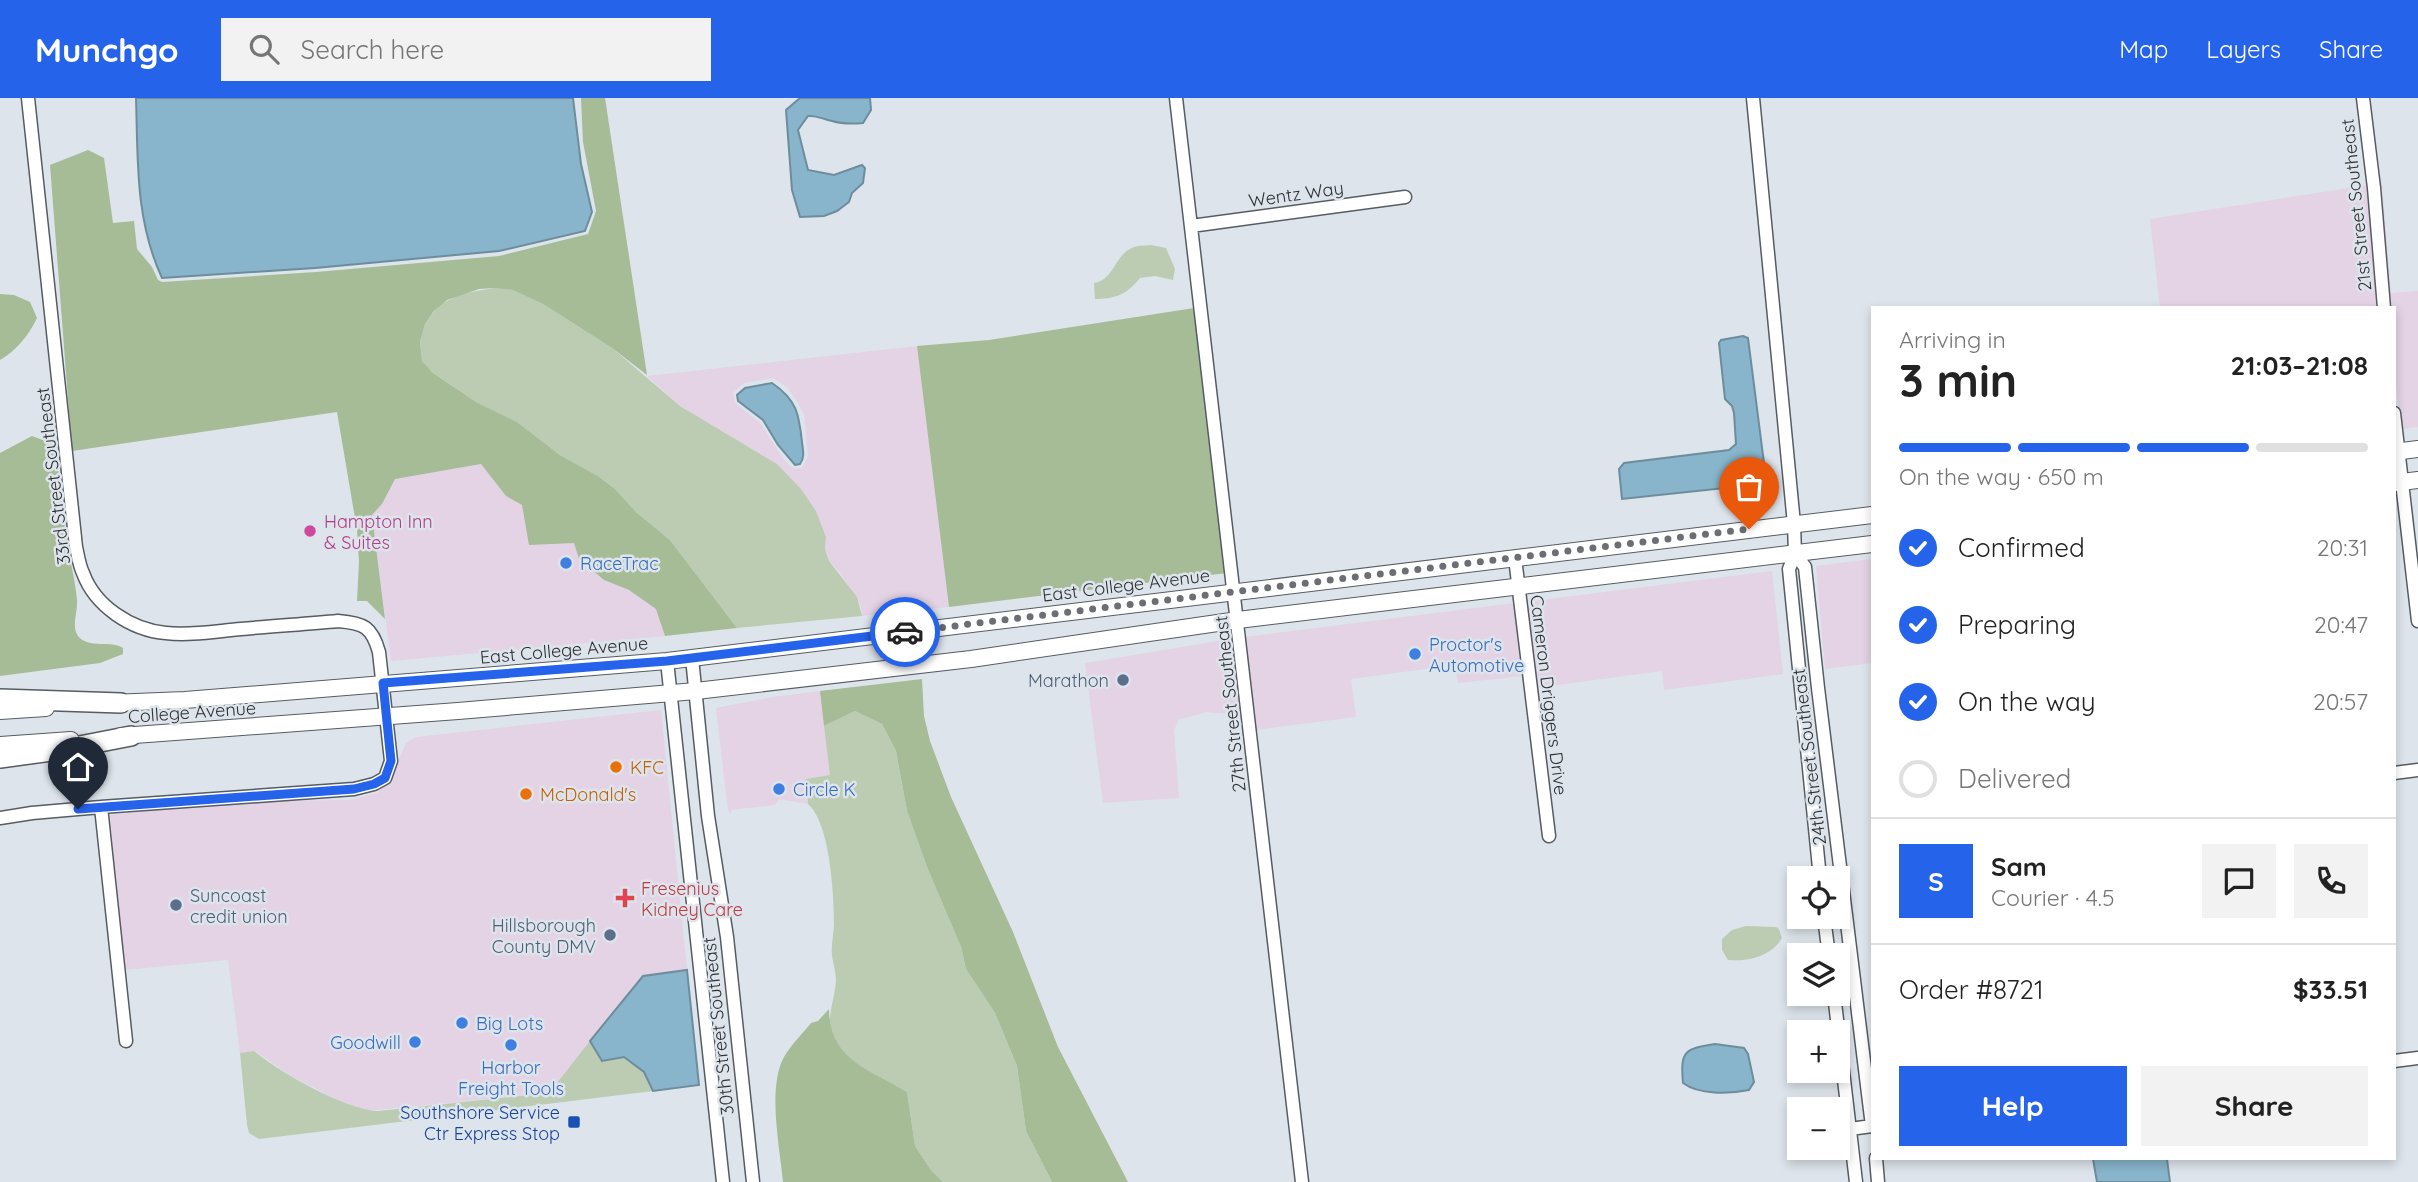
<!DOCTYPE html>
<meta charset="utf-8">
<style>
:root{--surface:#fff;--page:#f2f2f2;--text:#222;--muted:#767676;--line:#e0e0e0;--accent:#2563eb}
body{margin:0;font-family:Quicksand,sans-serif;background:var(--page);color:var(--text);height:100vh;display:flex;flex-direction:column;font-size:26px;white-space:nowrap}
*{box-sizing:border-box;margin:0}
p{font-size:23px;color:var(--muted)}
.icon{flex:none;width:38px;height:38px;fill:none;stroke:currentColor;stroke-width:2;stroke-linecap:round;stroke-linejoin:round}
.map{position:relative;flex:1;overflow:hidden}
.panel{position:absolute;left:1871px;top:208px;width:525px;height:854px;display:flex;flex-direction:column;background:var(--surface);border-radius:0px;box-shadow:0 4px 10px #0003}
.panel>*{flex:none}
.buttons{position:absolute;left:1787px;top:768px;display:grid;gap:14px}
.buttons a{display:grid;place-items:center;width:63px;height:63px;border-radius:0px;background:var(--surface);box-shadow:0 4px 10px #0003;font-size:35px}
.pin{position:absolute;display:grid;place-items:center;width:60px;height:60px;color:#fff;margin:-72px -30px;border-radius:50% 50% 50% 0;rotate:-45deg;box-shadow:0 0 7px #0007}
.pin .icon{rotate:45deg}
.courier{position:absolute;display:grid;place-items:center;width:70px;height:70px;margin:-35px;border:5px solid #2563eb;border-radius:50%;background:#fff;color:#222;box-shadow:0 2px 9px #0007}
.head em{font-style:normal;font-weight:700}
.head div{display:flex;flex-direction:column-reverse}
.head{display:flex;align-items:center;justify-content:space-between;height:119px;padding:0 28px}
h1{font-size:46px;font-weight:700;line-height:52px}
.bar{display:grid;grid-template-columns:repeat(4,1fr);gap:10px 7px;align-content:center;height:84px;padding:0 28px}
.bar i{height:9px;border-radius:5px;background:var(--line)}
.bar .current{background:var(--accent)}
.bar p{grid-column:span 4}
.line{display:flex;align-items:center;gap:18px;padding:0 28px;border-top:2px solid var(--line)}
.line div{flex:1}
.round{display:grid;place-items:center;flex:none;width:74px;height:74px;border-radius:0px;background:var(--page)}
ol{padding:0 28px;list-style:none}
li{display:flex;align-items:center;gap:21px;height:77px}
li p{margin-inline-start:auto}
li .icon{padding:7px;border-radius:50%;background:var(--accent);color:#fff;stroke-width:4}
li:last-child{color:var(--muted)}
li i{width:38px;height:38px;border:4px solid var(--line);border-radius:50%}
.button{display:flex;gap:14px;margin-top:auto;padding:14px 28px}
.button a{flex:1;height:80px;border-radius:0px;background:var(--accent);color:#fff;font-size:28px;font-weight:700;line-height:80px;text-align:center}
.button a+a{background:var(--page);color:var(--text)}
header{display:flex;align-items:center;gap:42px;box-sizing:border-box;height:98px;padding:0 35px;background:var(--accent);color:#fff}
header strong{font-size:33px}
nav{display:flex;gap:38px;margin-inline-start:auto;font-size:24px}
.search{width:490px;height:63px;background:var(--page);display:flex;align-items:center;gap:18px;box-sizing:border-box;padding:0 24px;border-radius:0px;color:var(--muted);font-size:26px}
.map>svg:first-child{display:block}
</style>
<header>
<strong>Munchgo</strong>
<div class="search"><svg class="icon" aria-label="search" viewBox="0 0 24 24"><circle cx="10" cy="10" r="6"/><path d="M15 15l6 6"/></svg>Search here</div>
<nav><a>Map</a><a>Layers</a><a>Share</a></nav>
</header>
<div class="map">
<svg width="2418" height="1084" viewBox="0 0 2418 1084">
<rect width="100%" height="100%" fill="#dde4eb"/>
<!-- commercial -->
<path fill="#e3d3e5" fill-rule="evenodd" d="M2378 85H2382L2391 195 2418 193V329L2401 331 2394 270V210H2389Z
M2368 87 2379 210H2160L2150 121Z
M917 248 949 509 862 518 861 508 841 476 829 463 825 451 826 439 816 413 801 391 777 366 680 308 647 278ZM773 280 787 289 796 302 804 316 808 358 802 370 794 371 785 363 760 325 735 305 733 295 744 285Z
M481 366 506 398 522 407 574 445 579 461 604 482 629 492 657 511 665 538 391 563 372 417 382 406 395 381Z
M1872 461V565L1825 571 1816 468Z
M1772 473 1783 576 1664 592 1662 573 1535 590 1525 504Z
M1515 505 1523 578 1458 585 1455 567 1351 581 1356 619 1255 632 1245 539Z
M1235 540 1243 617 1206 614 1178 622 1174 633 1179 700 1103 705 1085 565Z
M820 593 830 677 806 681 808 706 779 701 775 707 731 712V715L728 713 716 610 773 599Z
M661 612 687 872 643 878 549 995 365 1013 340 1003 291 978 255 953 240 955 228 862 124 872 107 717 245 703 349 702 377 695 389 683 406 645 416 639Z"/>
<!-- green -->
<path fill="#bcccb2" d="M1151 147 1166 150 1175 171 1173 182 1155 178 1140 180C1127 196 1116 201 1095 201L1094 185C1115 182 1114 156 1134 149 1139 147 1146 148 1151 147Z
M493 190 514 192 543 206 612 250 680 308 777 366 801 391 816 413 826 439 825 451 829 463 857 499 862 518 737 530 670 442 636 414 615 391 598 378 560 357 517 324 476 304 433 275 422 263 420 244 425 226 439 207 461 196Z
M855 613 882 626 896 653 907 713 927 769 961 849 966 871 995 915 1017 968 1026 1033 1052 1084H943L931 1072 915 1048 907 994C888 983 857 972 843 955 820 928 834 910 836 883 836 874 833 866 832 857 831 846 834 835 834 825 834 796 830 725 808 706L806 681 830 677 824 628Z
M1746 828 1776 829 1779 831 1782 840C1772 858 1747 864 1728 862L1722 852V841L1732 832Z
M590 943 602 963 624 959 644 974 653 993 259 1041 249 1035 247 1027 240 955 254 953C279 974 346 1012 378 1013L549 995Z"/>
<!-- forest -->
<path fill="#a5bc97" d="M581 0H605L647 277 612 250 543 206 513 192 493 190 479 191 447 202 434 213 425 226 420 244 422 263 433 275 476 304 517 324 560 357 598 378 615 391 636 414 670 442 737 530 665 538 656 511 629 492 604 482 579 461 574 445 529 447 522 407 506 398 481 366 395 381 382 406 372 417 385 521 367 503H357L359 464 357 432 337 314 72 353 50 67 88 52 104 60 113 125 134 123 137 151 152 169 158 182 162 184 316 174 499 158 588 136 596 113 583 44Z
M0 196 14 197 30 204 37 220C29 237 16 253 0 262Z
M1194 210 1196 212 1213 377 1227 475 949 509 917 248 989 242Z
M32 338 51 345 56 353C60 381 62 410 66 438 69 459 75 480 77 502 78 514 71 528 78 538 88 551 112 542 123 550V556L100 565 0 578V355Z
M922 581 924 618 930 643 951 699 1013 834 1058 949 1128 1084H1052L1026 1033 1017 968 995 915 966 871 961 849 927 769 907 713 896 653 882 626 855 613 824 628 820 593Z
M829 911C829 962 870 972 907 994L915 1048 931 1072 943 1084H783C780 1050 767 990 784 959 791 947 802 936 811 925L818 923Z"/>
<!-- water -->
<path fill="#88b5cb" stroke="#6d8d9d" stroke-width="2" d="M136 0H573L581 66 592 114 585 133 499 153 315 170 162 180C135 122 138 62 136 0Z
M800 0H870L871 12 863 25C852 26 842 26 832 23 822 21 817 17 808 18L798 32 808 72 834 77 862 67 865 70 863 85 852 95 849 104 837 113 824 118 800 119 792 92 786 12Z
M1743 238 1748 240 1765 373 1762 380 1753 387 1622 401 1619 371 1624 365 1729 352 1736 346 1734 315 1732 308 1725 301 1719 245 1721 242Z
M772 285C797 302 799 316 802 344 803 353 805 359 800 366L795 367 778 347 763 322 738 303 737 297 745 290Z
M687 872 699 987 653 993 644 974 624 959 602 963 590 943 643 878Z
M1715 946 1744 950 1748 956 1754 984 1749 992C1729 996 1699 997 1683 985 1680 952 1685 951 1715 946Z
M2093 1061H2167L2170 1084H2097Z"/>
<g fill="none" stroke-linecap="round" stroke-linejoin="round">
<defs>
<path id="minor" d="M1176 0 1302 1084
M1753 0 1794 426 1795 456 1789 471 1820 780
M2363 0 2374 90 2384 210
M1191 128 1405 99
M2394 315 2418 523
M1795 456 1805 469 1818 590 1872 1028 1850 1031
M1515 460 1549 738
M692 560 708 718 727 839 753 1084
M667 563 723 1084
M2394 675 2418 672
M101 709 126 943
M0 720 32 715 101 709 354 691 374 686 385 680 391 663 379 554C372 529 364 525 338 523 306 526 273 528 241 531 217 533 190 538 166 535 131 532 95 508 83 475 79 467 78 457 76 449L28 0
M1824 819 1829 858
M1834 896 1856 1084
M2394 963 2418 960
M1876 1060 1878 1084"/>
<path id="major" d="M2394 354 2418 351
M2394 385 2418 382
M111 605 185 602 667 563 1872 417
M0 613 46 610
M121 638 458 613 696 593 971 561 1238 522 1872 446
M0 647 71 642"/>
<path id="highway" d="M0 601 121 605
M0 660 59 652 131 638"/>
</defs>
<!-- minor casing -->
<use href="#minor" stroke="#565c62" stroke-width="15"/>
<!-- major casing -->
<use href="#major" stroke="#565c62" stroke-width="18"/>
<!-- highway casing -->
<use href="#highway" stroke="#565c62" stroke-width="22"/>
<!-- minor -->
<use href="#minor" stroke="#fff" stroke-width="12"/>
<!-- major -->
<use href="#major" stroke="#fff" stroke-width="16"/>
<!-- highway -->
<use href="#highway" stroke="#fff" stroke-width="19"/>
</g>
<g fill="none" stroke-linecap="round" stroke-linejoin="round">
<!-- done -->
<path stroke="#6b6f73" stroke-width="7" stroke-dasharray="0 12.6" d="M905 534 1749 431"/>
<!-- route -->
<path stroke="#2563eb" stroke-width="9" d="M78 711 354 691 374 686 385 680 391 663 383 585 667 563 905 534"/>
</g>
<!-- markers -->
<circle fill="#d1479c" stroke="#dde4eb" stroke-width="2.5" cx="310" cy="433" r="7"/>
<g fill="#3f7fe0" stroke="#dde4eb" stroke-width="2.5">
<circle cx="566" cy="465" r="7"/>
<circle cx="1415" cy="556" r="7"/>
<circle cx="779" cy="691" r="7"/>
<circle cx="462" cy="925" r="7"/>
<circle cx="415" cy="944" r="7"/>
<circle cx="511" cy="947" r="7"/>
</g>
<g fill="#5c6f8a" stroke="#dde4eb" stroke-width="2.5">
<circle cx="1123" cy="582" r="7"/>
<circle cx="176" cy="807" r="7"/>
<circle cx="610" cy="837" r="7"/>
</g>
<g fill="#e8710a" stroke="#dde4eb" stroke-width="2.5">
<circle cx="616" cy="669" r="7"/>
<circle cx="526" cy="696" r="7"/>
</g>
<path fill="#e0444e" stroke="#dde4eb" stroke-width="2.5" d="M621.5 789.5h7v7h7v7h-7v7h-7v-7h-7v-7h7z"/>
<rect fill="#1a4fb4" stroke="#dde4eb" stroke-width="2.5" x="567" y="1017" width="14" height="14" rx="3.5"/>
<g text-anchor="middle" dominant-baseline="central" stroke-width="5" stroke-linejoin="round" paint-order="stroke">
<!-- street labels -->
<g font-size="18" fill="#2d3033" stroke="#dde4eb">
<text transform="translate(1296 96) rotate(-8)">Wentz Way</text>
<text transform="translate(2356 107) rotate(-96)">21st Street Southeast</text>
<text transform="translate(53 378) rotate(-97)">33rd Street Southeast</text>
<text transform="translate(1126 487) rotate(-7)">East College Avenue</text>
<text transform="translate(564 552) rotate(-5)">East College Avenue</text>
<text transform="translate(1549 597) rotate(83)">Cameron Driggers Drive</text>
<text transform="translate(1230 606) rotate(-96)">27th Street Southeast</text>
<text transform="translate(192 614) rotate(-4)">College Avenue</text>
<text transform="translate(1809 659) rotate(-97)">24th Street Southeast</text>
<text transform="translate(718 928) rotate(-96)">30th Street Southeast</text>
</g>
<!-- hotel labels -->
<g font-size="18" fill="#b23c85" stroke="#dde4eb" text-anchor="start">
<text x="324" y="423">Hampton Inn<tspan x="324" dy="21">&amp; Suites</tspan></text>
</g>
<!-- shop labels -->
<g font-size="18" fill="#366cbe" stroke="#dde4eb" text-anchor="start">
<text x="580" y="465">RaceTrac</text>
<text x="1429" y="546">Proctor's<tspan x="1429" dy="21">Automotive</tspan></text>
<text x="793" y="691">Circle K</text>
<text x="476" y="925">Big Lots</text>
<text x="401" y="944" text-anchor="end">Goodwill</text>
<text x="511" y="969" text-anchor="middle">Harbor<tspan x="511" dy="21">Freight Tools</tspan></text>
</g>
<!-- service labels -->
<g font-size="18" fill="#4e5e75" stroke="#dde4eb" text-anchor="end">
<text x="1109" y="582">Marathon</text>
<text x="190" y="797" text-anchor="start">Suncoast<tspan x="190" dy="21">credit union</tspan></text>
<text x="596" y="827">Hillsborough<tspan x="596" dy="21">County DMV</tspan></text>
</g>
<!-- food labels -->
<g font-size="18" fill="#c56008" stroke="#dde4eb" text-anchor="start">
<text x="630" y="669">KFC</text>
<text x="540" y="696">McDonald's</text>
</g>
<!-- health labels -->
<g font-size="18" fill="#be3a42" stroke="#dde4eb" text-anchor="start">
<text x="641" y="790">Fresenius<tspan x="641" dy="21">Kidney Care</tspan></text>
</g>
<!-- transit labels -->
<g font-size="18" fill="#164399" stroke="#dde4eb" text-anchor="end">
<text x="560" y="1014">Southshore Service<tspan x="560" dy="21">Ctr Express Stop</tspan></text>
</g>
</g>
</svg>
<div class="buttons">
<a><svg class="icon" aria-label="locate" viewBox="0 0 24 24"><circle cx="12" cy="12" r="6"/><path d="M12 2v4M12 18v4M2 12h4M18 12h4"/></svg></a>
<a><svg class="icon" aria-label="layers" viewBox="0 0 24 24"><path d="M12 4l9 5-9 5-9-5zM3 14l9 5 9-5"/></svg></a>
<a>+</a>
<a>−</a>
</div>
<div class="pin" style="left:1749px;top:431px;background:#ea580c"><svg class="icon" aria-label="bag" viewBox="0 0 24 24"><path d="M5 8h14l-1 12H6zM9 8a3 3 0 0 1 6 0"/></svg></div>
<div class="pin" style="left:78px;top:711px;background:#1f2937"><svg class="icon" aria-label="home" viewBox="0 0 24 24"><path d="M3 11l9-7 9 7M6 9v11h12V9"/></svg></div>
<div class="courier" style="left:905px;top:534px"><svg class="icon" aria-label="car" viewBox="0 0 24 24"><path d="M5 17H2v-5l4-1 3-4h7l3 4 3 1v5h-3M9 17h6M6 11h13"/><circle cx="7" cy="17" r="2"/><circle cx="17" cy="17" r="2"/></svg></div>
<section class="panel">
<div class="head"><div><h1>3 min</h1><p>Arriving in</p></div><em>21:03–21:08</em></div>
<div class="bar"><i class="current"></i><i class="current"></i><i class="current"></i><i></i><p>On the way · 650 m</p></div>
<ol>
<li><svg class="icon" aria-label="check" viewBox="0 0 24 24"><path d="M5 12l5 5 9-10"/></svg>Confirmed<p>20:31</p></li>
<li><svg class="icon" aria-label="check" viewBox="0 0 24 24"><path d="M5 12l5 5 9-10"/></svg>Preparing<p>20:47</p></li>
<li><svg class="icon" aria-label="check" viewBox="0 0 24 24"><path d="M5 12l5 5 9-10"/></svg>On the way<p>20:57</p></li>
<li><i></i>Delivered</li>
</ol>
<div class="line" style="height:126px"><b class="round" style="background:var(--accent);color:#fff">S</b><div><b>Sam</b><p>Courier · 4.5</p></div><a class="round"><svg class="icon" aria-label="chat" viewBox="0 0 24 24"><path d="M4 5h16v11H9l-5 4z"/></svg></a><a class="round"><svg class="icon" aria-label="phone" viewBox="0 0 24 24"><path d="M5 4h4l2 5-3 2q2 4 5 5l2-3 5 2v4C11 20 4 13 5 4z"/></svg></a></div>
<div class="line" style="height:91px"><div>Order #8721</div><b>$33.51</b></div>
<div class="button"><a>Help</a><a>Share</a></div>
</section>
</div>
